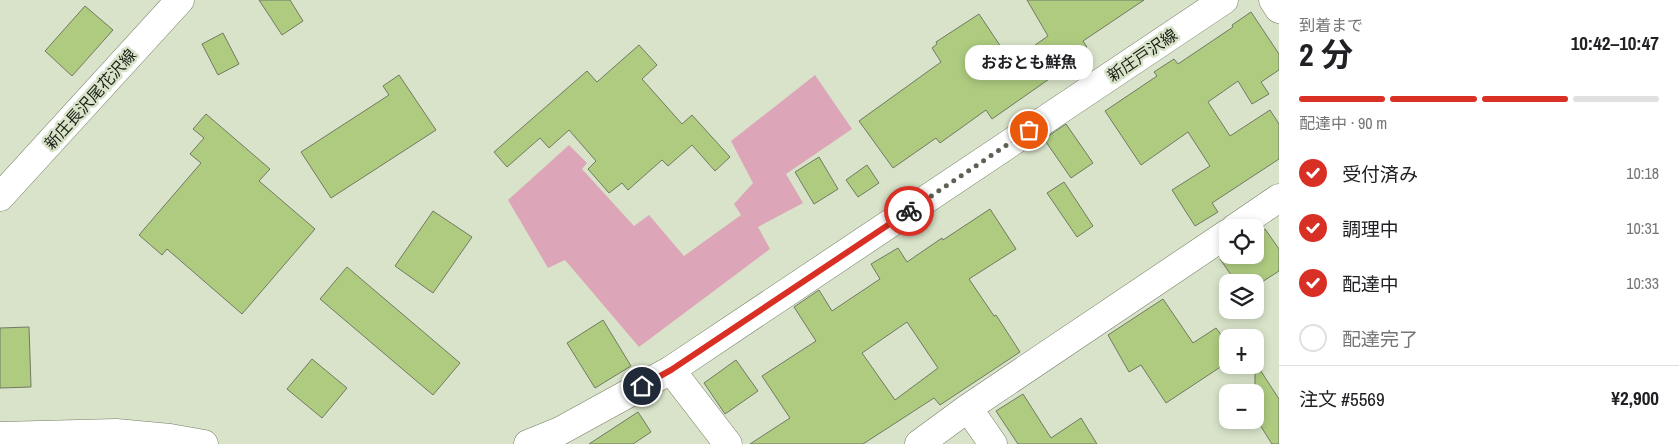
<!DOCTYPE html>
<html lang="ja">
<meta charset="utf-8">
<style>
:root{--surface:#fff;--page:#f6f6f6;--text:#202124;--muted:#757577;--line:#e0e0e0;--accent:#d93025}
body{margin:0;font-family:"Archivo Narrow","Noto Sans JP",sans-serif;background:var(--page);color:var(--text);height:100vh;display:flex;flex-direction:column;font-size:19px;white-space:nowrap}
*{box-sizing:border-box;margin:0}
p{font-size:16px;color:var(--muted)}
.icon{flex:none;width:28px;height:28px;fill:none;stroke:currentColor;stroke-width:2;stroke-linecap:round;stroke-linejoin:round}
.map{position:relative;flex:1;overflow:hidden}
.details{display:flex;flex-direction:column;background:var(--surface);width:400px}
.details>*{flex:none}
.fabs{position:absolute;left:1219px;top:219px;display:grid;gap:10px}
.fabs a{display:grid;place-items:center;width:45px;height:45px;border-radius:10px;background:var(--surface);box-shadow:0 2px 8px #0003;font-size:25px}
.pin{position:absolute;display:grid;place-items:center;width:42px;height:42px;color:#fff;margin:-21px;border:2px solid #fff;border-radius:50%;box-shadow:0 1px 5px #0007}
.courier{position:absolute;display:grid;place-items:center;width:50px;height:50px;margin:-25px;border:4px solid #d93025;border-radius:50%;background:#fff;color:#222;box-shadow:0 1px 6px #0007}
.bubble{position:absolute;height:35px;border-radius:15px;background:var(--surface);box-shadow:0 2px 8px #0003;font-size:16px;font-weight:700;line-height:35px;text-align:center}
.headline em{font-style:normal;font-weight:700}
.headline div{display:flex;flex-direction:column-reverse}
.headline{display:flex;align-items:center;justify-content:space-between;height:85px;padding:0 20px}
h1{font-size:32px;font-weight:700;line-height:38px}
.bar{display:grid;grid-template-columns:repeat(4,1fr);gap:8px 5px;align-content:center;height:60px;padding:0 20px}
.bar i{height:6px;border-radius:4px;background:var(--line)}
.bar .current{background:var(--accent)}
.bar p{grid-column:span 4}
.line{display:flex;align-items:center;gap:12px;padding:0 20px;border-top:1px solid var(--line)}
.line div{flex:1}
ol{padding:0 20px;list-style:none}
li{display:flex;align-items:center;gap:15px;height:55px}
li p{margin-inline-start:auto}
li .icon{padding:5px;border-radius:50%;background:var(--accent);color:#fff;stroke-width:4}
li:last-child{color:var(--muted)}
li i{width:28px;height:28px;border:2px solid var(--line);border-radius:50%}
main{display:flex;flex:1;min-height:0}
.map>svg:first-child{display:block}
</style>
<main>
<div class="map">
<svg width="1279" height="444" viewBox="0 0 1279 444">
<rect width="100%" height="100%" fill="#d8e3c9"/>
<!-- green -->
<path fill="#dda6b8" d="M815 75 852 129 786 174 803 203 758 227 770 249 639 347 565 260 548 268 508 200 569 145 587 163 582 169 634 226 649 215 684 256 741 215 734 204 753 183 731 141Z"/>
<!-- building -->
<path fill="#aecb80" stroke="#717a63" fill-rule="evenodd" d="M259 0H290L303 21 282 35Z
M1027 0H1144L1083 41 1087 47 1058 64 1062 70 992 119 986 110 940 143 936 138 893 168 859 121 941 62 932 48 937 44 936 42 979 14 1011 62 1048 36Z
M85 6 113 30 72 76 45 51Z
M1251 12 1279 54V70L1261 82 1269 94 1252 104 1238 81 1208 102 1230 136 1270 110 1279 124V159L1212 203 1218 212 1195 226 1172 190 1210 166 1188 132 1141 165 1105 111 1157 76 1154 72 1174 59 1178 64 1233 27 1232 25Z
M223 33 239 64 218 75 202 44Z
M639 45 657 65 642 79 682 124 692 115 730 157 715 171 692 145 668 166 662 160 628 190 622 183 609 193 588 169 596 161 569 130 549 148 540 138 507 167 494 152 587 71 597 82Z
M399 75 436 130 331 198 301 152 389 95 383 86Z
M206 114 270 169 259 181 315 229 242 314 167 249 162 255 139 235 201 163 190 154 204 138 193 129Z
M1066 124 1093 163 1071 178 1044 139Z
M819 157 838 189 814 204 795 172Z
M867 165 879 183 858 197 846 180Z
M1064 182 1093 226 1077 237 1047 193Z
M990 209 1016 249 969 279 994 316 996 315 1020 352 940 405 934 398 863 444H750L790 418 762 376 816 341 794 307 819 290 832 311 880 279 871 264 898 248 907 262 942 238 943 240ZM907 322 938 368 895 400 862 353Z
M433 211 472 237 433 293 395 266Z
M1265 229 1279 249V271L1262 282H1236L1220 259 1228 254 1255 255V236Z
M347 267 460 363 433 395 320 299Z
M1163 299 1193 343 1216 328 1228 344V362L1166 403 1141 365 1129 372 1108 335Z
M603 320 631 366 595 388 567 343Z
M29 327 31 387 0 388V328Z
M312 359 347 388 322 418 287 389Z
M736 360 758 391 725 414 704 383Z
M1255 362 1279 399V444H1272L1255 417Z
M1023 394 1051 438 1081 418 1097 444H1018L996 411Z
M638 412 651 432 633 444H589Z"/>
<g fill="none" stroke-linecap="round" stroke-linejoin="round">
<defs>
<path id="minor" d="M1273 0 1279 9
M1235 228 1279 198
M671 370 728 444
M968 408 993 444
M919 444 968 408 1228 233"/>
<path id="major" d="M0 197 180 0
M0 436 116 433 170 438 204 444
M528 444 560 431 671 370 1224 0"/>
</defs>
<!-- minor casing -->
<use href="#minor" stroke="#747e66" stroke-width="29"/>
<!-- major casing -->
<use href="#major" stroke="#747e66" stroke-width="29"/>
<!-- minor -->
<use href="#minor" stroke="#fff" stroke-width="28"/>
<!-- major -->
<use href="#major" stroke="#fff" stroke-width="28"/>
</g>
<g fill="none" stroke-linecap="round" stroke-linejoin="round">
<!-- done -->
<path stroke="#5c6354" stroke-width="5" stroke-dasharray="0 9" d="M909 211 1029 130"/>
<!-- route -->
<path stroke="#d93025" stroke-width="6" d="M642 386 671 370 909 211"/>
</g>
<g text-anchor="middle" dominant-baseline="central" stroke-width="5" stroke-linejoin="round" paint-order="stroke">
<!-- street labels -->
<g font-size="16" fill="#1a1e15" stroke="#d8e3c9">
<text transform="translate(1142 55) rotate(-34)">新庄戸沢線</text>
<text transform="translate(90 99) rotate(-48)">新庄長沢尾花沢線</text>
</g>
</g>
</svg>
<div class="fabs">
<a><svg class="icon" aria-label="locate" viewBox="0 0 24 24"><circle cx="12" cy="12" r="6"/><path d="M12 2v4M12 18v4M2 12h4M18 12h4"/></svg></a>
<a><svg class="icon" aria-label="layers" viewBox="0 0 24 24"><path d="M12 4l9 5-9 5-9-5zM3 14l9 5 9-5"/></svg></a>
<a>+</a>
<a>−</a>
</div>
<div class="pin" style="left:1029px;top:130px;background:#ea580c"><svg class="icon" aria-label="bag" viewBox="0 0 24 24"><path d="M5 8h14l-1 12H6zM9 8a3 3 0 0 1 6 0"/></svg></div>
<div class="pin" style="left:642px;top:386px;background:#1f2937"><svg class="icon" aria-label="home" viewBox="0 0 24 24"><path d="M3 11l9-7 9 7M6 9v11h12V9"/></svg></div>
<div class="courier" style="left:909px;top:211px"><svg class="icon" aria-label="bike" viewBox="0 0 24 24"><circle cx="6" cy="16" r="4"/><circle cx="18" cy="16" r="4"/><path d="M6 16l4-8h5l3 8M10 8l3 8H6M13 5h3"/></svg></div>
<div class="bubble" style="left:965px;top:45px;width:128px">おおとも鮮魚</div>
</div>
<section class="details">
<div class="headline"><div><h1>2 分</h1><p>到着まで</p></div><em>10:42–10:47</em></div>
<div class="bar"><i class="current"></i><i class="current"></i><i class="current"></i><i></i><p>配達中 · 90 m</p></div>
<ol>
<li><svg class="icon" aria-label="check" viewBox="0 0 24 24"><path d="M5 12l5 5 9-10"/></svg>受付済み<p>10:18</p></li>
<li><svg class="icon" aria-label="check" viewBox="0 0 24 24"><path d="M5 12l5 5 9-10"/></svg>調理中<p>10:31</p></li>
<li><svg class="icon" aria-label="check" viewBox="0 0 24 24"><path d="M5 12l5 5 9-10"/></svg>配達中<p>10:33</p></li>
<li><i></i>配達完了</li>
</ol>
<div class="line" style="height:65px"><div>注文 #5569</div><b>¥2,900</b></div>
</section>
</main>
